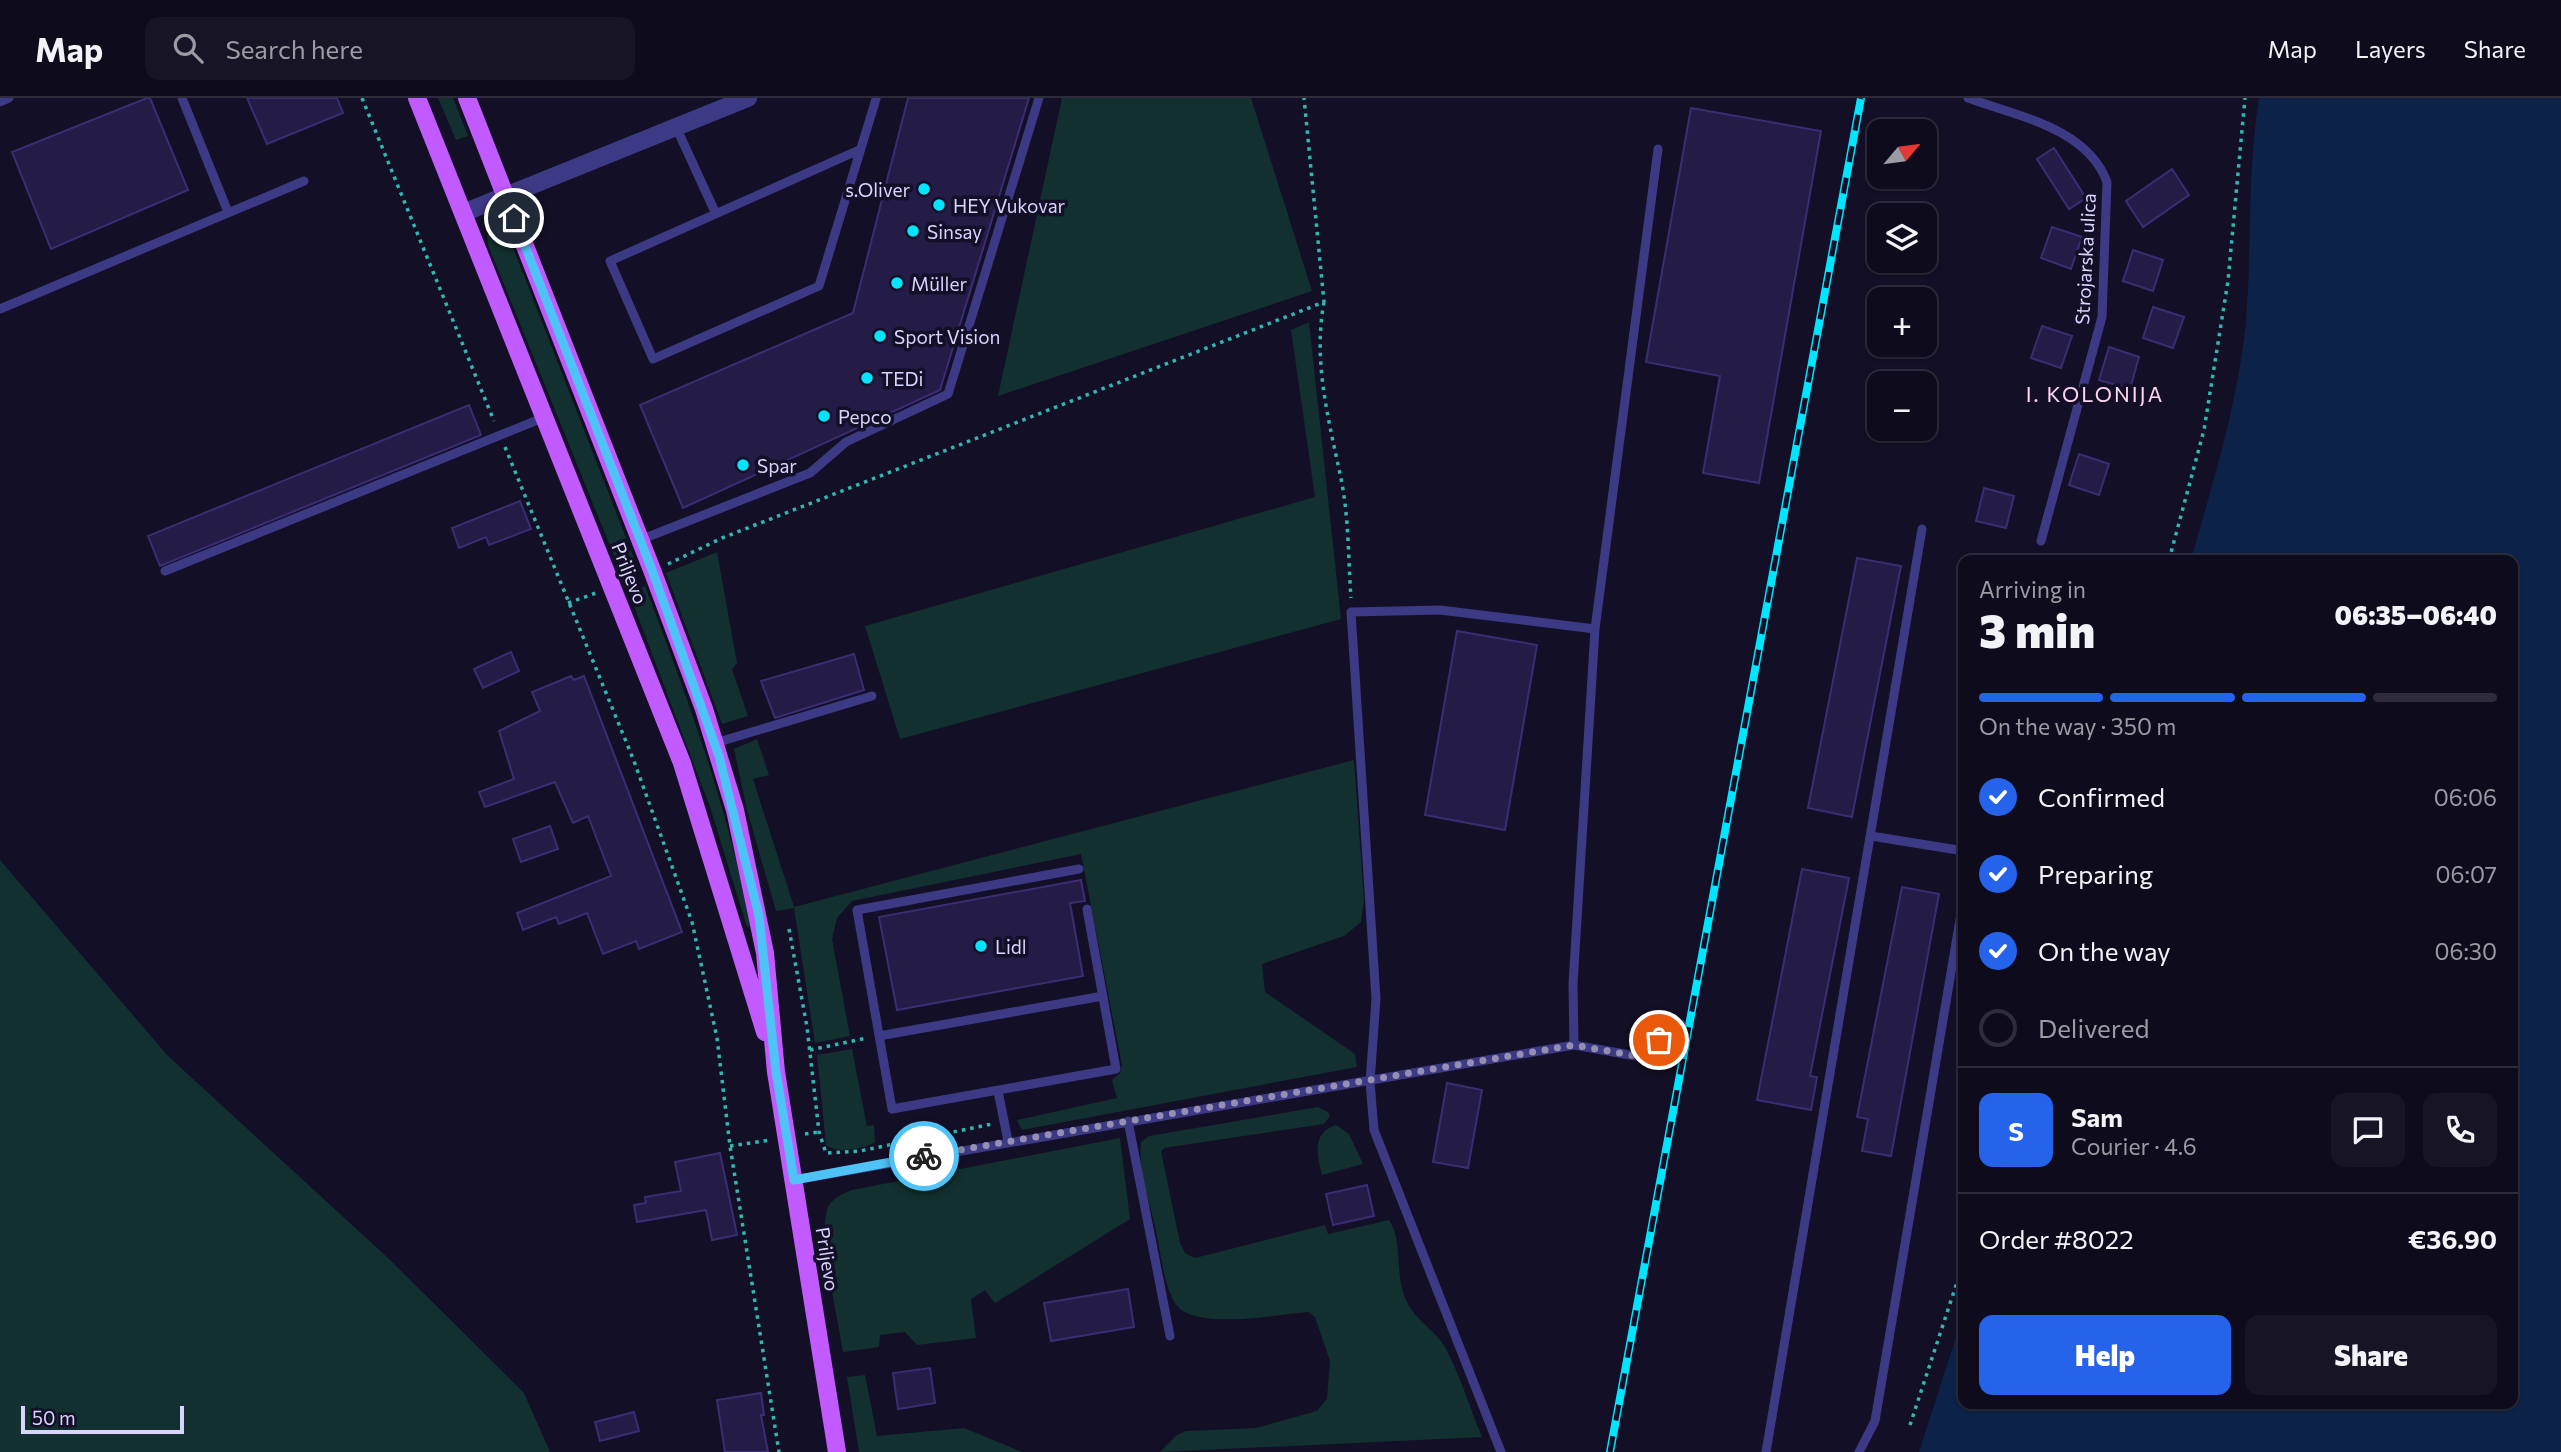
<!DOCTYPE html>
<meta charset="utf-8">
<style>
:root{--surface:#0e0b1c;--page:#171425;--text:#f1f3f6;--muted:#9b9ba3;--line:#2e2b3b;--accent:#2563eb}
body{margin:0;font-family:Commissioner,sans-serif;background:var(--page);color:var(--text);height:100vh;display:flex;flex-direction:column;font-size:26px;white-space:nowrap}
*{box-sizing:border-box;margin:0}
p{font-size:23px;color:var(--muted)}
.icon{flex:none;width:38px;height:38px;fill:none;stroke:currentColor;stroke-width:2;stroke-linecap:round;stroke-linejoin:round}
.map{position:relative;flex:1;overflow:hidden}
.details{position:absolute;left:1958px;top:457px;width:560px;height:854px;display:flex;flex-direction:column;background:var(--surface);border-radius:14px;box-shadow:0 2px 5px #0004,0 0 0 2px var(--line)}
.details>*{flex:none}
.needle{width:46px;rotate:61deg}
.tools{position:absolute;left:1867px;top:21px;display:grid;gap:14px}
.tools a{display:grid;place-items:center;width:70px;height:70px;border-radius:14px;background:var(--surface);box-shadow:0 2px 5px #0004,0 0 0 2px var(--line);font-size:35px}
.scale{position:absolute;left:21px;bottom:18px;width:163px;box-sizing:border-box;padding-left:7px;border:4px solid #d9d4ff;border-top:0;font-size:19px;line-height:24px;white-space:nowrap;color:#d9d4ff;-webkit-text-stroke:5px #130f26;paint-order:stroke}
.pin{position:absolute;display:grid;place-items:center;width:60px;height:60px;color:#fff;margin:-30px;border:4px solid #fff;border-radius:50%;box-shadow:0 2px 7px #0007}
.courier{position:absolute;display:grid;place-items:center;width:70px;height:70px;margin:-35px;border:5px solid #4fc3f7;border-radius:50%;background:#fff;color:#222;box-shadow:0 2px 9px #0007}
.overview em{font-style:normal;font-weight:800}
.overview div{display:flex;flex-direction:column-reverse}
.overview{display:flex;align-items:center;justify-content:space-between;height:119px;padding:0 21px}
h1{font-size:46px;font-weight:800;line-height:52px}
.bar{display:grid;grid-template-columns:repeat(4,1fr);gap:10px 7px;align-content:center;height:84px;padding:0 21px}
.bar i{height:9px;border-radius:5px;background:var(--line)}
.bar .on{background:var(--accent)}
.bar p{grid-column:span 4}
.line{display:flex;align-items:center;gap:18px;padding:0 21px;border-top:2px solid var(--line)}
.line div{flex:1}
.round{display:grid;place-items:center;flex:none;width:74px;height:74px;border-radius:14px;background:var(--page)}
ol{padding:0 21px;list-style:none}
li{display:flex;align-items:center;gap:21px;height:77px}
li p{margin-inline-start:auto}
li .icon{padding:7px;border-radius:50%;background:var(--accent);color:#fff;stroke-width:4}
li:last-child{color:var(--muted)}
li i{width:38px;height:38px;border:4px solid var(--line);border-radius:50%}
.action{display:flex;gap:14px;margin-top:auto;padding:14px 21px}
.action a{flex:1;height:80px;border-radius:14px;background:var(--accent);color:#fff;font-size:28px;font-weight:800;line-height:80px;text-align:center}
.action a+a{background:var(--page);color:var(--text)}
header{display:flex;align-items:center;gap:42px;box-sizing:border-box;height:98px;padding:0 35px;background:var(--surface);border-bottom:2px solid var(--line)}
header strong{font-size:33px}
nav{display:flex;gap:38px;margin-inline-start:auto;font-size:24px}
.search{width:490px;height:63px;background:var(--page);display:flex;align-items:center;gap:18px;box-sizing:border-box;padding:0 24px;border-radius:14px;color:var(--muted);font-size:26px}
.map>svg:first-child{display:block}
</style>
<header>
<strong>Map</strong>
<div class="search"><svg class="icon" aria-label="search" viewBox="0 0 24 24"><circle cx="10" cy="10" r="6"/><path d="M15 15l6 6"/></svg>Search here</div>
<nav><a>Map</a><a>Layers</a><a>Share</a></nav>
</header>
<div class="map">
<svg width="2561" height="1354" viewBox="0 0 2561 1354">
<rect width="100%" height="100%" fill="#130f26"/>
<!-- green -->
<path fill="#12302f" d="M438 0H453L468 38 456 42Z
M1062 0H1251L1312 193 998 298Z
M501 127 507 134 637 468 621 475 488 147 487 137 492 131Z
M1309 224 1341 521 900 641 865 528 1315 399 1291 232Z
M717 454 737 565 732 571 748 618 722 626 666 475Z
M645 488C687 599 729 711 750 828L747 829 710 709 629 495Z
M757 641 769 677 753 681 794 809 1354 662 1364 803 1361 824 1344 838 1262 866 1265 894 1355 956 1357 969 1022 1032 1017 1022 1117 1000 1112 982 1120 975 1122 967 1081 756 852 803 837 820 832 841 850 938 815 945 794 810 776 813 747 712 734 651Z
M0 762 168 958 388 1160 524 1295 550 1354H0Z
M852 951 867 1028 874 1027 875 1044C866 1050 839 1057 826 1047L817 957Z
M1318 1009 1328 1014 1330 1018 1324 1026 1164 1050 1161 1053 1180 1145 1185 1155 1195 1160 1325 1127 1328 1136 1389 1122C1404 1144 1393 1174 1407 1204 1416 1223 1435 1232 1445 1249 1460 1277 1470 1310 1482 1339L1160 1354 1177 1337 1186 1333 1256 1330 1317 1313 1327 1301 1330 1263 1315 1219 1309 1214C1278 1216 1193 1234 1175 1205 1163 1185 1161 1155 1156 1133 1150 1104 1138 1073 1141 1044L1149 1038Z
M1336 1027 1349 1036 1363 1066 1322 1077C1317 1057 1311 1035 1336 1027Z
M1120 1040 1130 1121 995 1205 985 1192 971 1201 976 1240 917 1247 905 1234 880 1237 879 1249 843 1254C839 1226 816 1128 829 1107 835 1099 844 1095 852 1092Z
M865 1277 877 1338 964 1330 1022 1354H859L847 1279Z"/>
<!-- water -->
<path fill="#0c2248" d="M2259 0H2561V1354H1919L1963 1217 1964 1306H2513V462H2191C2213 383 2238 305 2246 223 2252 149 2247 74 2259 0Z"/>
<!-- building -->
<path fill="#241b47" stroke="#3b2d73" stroke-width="2" d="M147 0H150L188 92 51 151 12 54Z
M247 0H337L343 15 267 46Z
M908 0H1029L940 292 683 410 640 307 853 215Z
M1691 10 1821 33 1759 385 1703 375 1720 278 1646 264Z
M2054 50 2086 100 2069 111 2037 61Z
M2172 71 2189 97 2143 129 2126 103Z
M2052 129 2082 139 2071 171 2041 160Z
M2133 152 2163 162 2153 193 2123 183Z
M2153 209 2184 219 2173 250 2143 240Z
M2042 228 2072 238 2061 270 2031 260Z
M2109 249 2139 259 2130 291 2099 282Z
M469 307 481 337 160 468 148 438Z
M2079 356 2109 366 2099 397 2069 387Z
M1984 390 2014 398 2006 430 1976 423Z
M520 403 531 431 489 447 486 439 459 450 452 430Z
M1857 460 1901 468 1852 719 1808 710Z
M1457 533 1537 547 1505 732 1425 717Z
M511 554 519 573 483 590 474 571Z
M854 556 864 592 775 620 761 583Z
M571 578 574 582 584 578 682 834 639 851 636 843 603 856 587 815 559 826 556 819 523 832 517 815 611 778 588 718 573 725 555 684 485 709 479 694 514 681 499 633 540 613 532 594Z
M550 728 558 751 521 764 513 741Z
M1802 771 1849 780 1810 978 1817 979 1811 1012 1757 1002Z
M1081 782 1085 803 1070 805 1083 878 897 912 879 819Z
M1902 789 1939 796 1891 1058 1862 1053 1868 1021 1857 1019Z
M1447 985 1482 992 1468 1070 1433 1064Z
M720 1055 737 1137 712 1142 706 1112 637 1124 634 1107 646 1105 645 1099 681 1093 675 1064Z
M1367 1087 1374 1118 1333 1127 1326 1096Z
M1128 1191 1134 1229 1051 1243 1044 1205Z
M930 1270 935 1305 898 1311 893 1275Z
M761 1295 764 1317H761L768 1354H725L717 1302Z
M634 1314 639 1333 600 1343 595 1324Z"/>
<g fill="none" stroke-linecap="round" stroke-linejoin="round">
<!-- path -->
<path stroke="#2fb8b0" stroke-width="3.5" stroke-dasharray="3.5 5" stroke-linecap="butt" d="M362 0 494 323
M1324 204C1313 262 1328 319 1340 376 1349 416 1348 459 1351 500
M505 349 634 663 692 824 717 940 730 1048 779 1354
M2169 462 2204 332 2228 183 2245 0
M668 466 722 440 1324 204 1304 0
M568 505 596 495
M789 831 807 929 819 1034 826 1055 860 1053 992 1026
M810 952 867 940
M805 1036 819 1034
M730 1048 770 1042
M1910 1327 1964 1163"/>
<!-- service -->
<path stroke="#3d3a85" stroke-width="9" d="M182 0 228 114
M1968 0C2017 18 2087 30 2107 84L2102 219 2041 443
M0 4 9 0
M676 29 716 116
M859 52 610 163 653 261 819 188 876 1
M0 211 304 83
M640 442 810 375 846 344 948 296 1039 0
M165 473 545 319
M715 645 872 598
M1871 738 1964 753
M1079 771 857 812 892 1011 1116 971 1087 811
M879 938 1103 898
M1574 947 1573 886 1595 531 1658 51
M998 993 1008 1043
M1128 1023 1170 1238
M794 1082 1574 947 1636 958 1681 926
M1501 1354 1374 1032 1370 984 1376 901 1351 514 1440 512 1595 531
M1766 1354 1922 431
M1859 1354 1875 1323 1964 798"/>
<!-- minor -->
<path stroke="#3d3a85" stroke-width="18" d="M463 115 748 0"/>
<!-- primary -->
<path stroke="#c25bff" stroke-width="18" d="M417 0 682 665 765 934
M467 0 652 472 704 611 735 712 765 855 776 974 837 1354"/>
<defs>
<path id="rail" d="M1610 1354 1861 0"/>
</defs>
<!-- rail casing -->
<use href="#rail" stroke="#00e5ff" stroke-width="8"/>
<!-- rail -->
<use href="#rail" stroke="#130f26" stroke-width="5" stroke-dasharray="16" stroke-linecap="butt"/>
</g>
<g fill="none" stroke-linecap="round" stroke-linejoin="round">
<!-- done -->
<path stroke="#948fb3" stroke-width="7" stroke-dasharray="0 12.6" d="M924 1058 1574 947 1636 958 1659 942"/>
<!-- route -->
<path stroke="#4fc3f7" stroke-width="9" d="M514 120 652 472 719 658 759 818 776 974 794 1082 924 1058"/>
</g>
<!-- markers -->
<g fill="#00e5ff" stroke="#130f26" stroke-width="2.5">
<circle cx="924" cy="91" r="7"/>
<circle cx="939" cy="107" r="7"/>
<circle cx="913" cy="133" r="7"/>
<circle cx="897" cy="185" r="7"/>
<circle cx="880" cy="238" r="7"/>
<circle cx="867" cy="280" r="7"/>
<circle cx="824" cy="318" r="7"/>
<circle cx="743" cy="367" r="7"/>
<circle cx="981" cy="848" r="7"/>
</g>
<g text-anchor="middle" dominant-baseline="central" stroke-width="7" stroke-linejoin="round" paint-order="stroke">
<!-- poi labels -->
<g font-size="19" fill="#d9d4ff" stroke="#130f26" text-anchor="start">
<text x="910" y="91" text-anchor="end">s.Oliver</text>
<text x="953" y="107">HEY Vukovar</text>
<text x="927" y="133">Sinsay</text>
<text x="911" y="185">Müller</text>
<text x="894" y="238">Sport Vision</text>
<text x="881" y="280">TEDi</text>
<text x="838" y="318">Pepco</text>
<text x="757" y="367">Spar</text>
<text x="995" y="848">Lidl</text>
</g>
<!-- street labels -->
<g font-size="19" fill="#d9d4ff" stroke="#130f26">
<text transform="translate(2085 161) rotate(-87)">Strojarska ulica</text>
<text transform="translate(630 475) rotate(68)">Priljevo</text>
<text transform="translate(828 1161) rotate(81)">Priljevo</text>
</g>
<!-- neighbourhood labels -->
<g font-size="21" letter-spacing="2" fill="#ffd6f0" stroke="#130f26">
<text x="2095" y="295">I. KOLONIJA</text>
</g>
</g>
</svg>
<div class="tools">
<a><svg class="needle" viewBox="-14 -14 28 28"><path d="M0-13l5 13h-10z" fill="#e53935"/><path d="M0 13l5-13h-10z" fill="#9b9ba3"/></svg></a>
<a><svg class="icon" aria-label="layers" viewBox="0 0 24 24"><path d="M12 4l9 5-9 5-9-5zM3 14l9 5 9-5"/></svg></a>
<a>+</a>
<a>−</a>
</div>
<div class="scale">50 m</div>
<div class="pin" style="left:1659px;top:942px;background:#ea580c"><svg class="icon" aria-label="bag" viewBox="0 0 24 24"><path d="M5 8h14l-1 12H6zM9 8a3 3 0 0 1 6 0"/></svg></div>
<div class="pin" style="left:514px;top:120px;background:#1f2937"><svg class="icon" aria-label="home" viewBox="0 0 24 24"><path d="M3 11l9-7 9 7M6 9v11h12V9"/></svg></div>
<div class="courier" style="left:924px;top:1058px"><svg class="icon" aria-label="bike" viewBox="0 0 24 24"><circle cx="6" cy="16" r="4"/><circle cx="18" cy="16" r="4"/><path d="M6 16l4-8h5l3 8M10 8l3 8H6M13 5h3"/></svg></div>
<section class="details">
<div class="overview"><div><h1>3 min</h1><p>Arriving in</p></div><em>06:35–06:40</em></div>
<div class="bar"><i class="on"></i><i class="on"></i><i class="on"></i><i></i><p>On the way · 350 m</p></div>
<ol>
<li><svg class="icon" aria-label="check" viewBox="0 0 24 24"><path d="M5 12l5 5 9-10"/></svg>Confirmed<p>06:06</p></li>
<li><svg class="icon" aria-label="check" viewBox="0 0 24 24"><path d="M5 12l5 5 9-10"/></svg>Preparing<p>06:07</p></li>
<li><svg class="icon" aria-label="check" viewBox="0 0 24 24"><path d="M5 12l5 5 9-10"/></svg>On the way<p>06:30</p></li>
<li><i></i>Delivered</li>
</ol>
<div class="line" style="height:126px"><b class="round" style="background:var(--accent);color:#fff">S</b><div><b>Sam</b><p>Courier · 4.6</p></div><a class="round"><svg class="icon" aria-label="chat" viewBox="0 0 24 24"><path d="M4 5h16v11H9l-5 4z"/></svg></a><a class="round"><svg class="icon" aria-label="phone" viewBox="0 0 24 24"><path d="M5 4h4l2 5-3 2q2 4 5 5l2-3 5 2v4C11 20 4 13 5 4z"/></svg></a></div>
<div class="line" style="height:91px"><div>Order #8022</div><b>€36.90</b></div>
<div class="action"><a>Help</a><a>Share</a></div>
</section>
</div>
